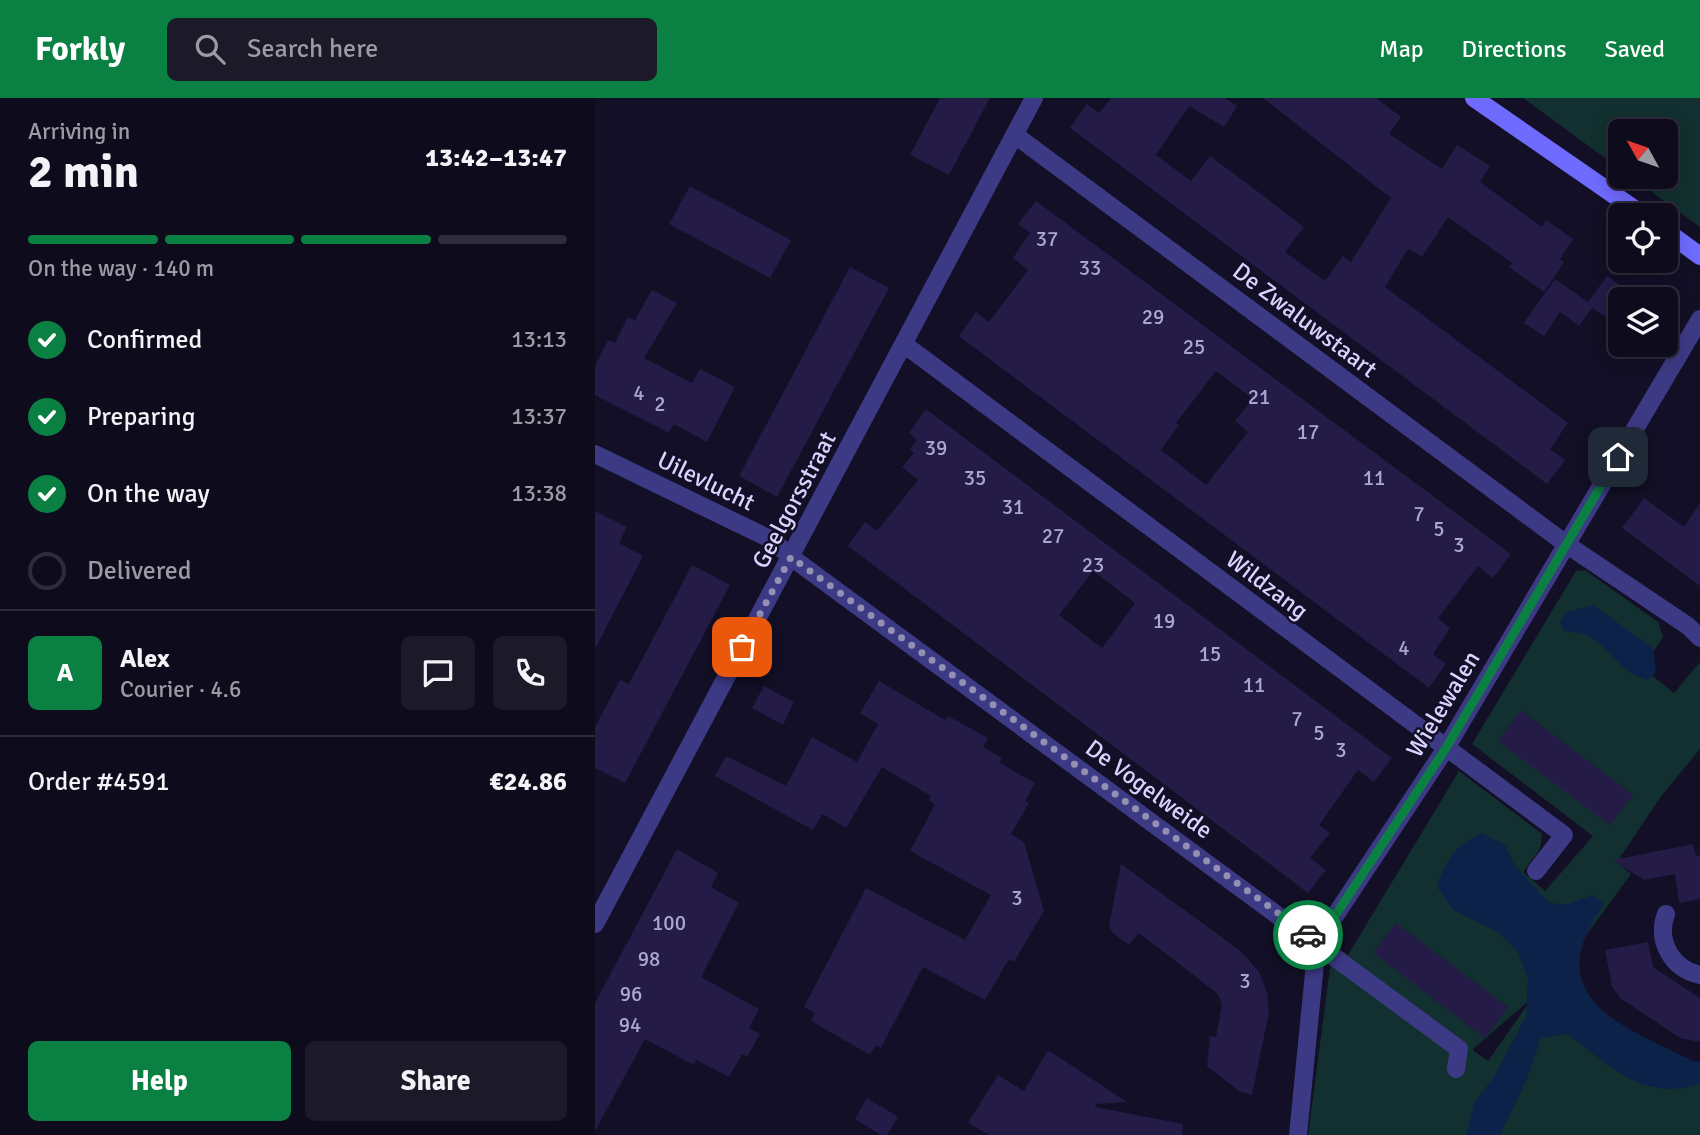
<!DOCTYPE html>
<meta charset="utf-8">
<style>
:root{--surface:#0e0b1c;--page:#1c1929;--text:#f1f3f6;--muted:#9b9ba3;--line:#2e2b3b;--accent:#0b8043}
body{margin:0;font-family:Signika,sans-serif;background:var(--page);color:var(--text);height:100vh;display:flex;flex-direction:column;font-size:26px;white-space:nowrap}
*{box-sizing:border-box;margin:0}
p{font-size:23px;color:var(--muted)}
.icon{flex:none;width:38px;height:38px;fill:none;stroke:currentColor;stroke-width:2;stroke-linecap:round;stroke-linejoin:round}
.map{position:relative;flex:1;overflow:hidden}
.side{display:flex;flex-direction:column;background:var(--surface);width:595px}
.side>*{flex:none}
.needle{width:46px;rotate:310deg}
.controls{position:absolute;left:1013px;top:21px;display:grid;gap:14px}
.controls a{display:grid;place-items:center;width:70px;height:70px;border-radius:10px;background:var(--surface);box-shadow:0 4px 18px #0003,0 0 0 2px var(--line);font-size:35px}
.pin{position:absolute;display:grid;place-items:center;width:60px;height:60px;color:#fff;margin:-30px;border-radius:14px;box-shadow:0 4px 10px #0006}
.courier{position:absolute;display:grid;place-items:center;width:70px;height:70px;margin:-35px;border:5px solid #0b8043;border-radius:50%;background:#fff;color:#222;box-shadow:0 2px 9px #0007}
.summary em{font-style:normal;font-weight:800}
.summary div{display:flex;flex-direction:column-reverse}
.summary{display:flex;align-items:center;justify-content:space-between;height:119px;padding:0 28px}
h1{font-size:46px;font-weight:800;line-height:52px}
.bar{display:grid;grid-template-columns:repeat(4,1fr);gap:10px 7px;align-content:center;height:84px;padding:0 28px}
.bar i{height:9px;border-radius:5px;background:var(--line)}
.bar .selected{background:var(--accent)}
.bar p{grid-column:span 4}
.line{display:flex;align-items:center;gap:18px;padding:0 28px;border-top:2px solid var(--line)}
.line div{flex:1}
.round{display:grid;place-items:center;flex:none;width:74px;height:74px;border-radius:10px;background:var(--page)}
ol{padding:0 28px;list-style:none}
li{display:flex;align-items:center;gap:21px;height:77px}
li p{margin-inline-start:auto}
li .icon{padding:7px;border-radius:50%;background:var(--accent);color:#fff;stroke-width:4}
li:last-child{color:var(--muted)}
li i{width:38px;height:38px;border:4px solid var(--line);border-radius:50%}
.button{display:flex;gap:14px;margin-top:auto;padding:14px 28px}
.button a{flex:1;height:80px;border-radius:10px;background:var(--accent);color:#fff;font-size:28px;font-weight:800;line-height:80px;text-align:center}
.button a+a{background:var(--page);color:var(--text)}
header{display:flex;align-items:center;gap:42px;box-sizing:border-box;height:98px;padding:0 35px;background:var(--accent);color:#fff}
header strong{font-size:33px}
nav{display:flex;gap:38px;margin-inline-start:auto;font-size:24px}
.search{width:490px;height:63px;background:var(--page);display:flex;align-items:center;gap:18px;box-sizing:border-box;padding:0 24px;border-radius:10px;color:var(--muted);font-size:26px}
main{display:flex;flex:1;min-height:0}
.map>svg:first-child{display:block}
</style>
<header>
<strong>Forkly</strong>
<div class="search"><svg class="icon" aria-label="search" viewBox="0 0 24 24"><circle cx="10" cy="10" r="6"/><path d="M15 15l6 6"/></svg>Search here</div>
<nav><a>Map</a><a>Directions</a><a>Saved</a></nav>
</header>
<main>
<section class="side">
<div class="summary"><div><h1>2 min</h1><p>Arriving in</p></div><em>13:42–13:47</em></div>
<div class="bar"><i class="selected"></i><i class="selected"></i><i class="selected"></i><i></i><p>On the way · 140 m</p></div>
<ol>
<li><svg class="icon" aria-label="check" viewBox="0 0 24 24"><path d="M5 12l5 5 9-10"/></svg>Confirmed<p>13:13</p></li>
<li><svg class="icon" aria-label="check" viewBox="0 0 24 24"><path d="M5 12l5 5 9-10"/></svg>Preparing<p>13:37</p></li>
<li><svg class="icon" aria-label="check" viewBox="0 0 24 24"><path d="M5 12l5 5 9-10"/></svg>On the way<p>13:38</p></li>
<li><i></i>Delivered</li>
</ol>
<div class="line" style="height:126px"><b class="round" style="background:var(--accent);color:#fff">A</b><div><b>Alex</b><p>Courier · 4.6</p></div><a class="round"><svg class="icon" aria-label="chat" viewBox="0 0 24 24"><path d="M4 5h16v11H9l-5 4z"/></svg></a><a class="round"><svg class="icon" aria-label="phone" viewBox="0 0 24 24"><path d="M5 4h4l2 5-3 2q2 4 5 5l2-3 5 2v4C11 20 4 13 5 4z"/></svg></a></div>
<div class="line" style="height:91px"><div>Order #4591</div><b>€24.86</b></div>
<div class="button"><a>Help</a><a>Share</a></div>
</section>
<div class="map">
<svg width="1105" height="1037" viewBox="0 0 1105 1037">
<rect width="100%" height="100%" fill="#130f26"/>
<!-- green -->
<path fill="#12302f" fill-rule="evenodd" d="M928 0H1105V129L1036 79H1071V33H1026L1025 71Z
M990 472 1063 524 1068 539 1048 570 1079 595 1105 564V651L1067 697 1022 764 1036 776 959 881 1020 931 1105 968V1037H713L738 847 753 857 864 673 947 736 945 751 928 774 950 793 998 738 877 646 981 473ZM937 900 893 963 878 952V951Z"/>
<!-- water -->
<path fill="#0c2248" d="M998 507 1058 550 1061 574 1053 582C1012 570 1016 535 970 533L965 525 970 515Z
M887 735 910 747 920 768 953 804 970 807 998 797 1009 806C941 901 1029 928 1100 964L1105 963V986C1047 1004 1016 968 972 936L946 940 932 981 905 1037H871L879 1005 900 977 931 918 933 880 922 853 904 835 858 812 842 789C853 759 857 750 887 735Z"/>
<!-- building -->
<path fill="#241b47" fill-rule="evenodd" d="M345 0H395L354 77 315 57Z
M516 0H630L642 8 629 29 594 8 561 57 596 83 615 58 666 96 709 129 690 154 730 183 748 158 756 164 796 100 668 0H781L806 19 794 36 847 71 862 47 895 68 885 84 947 129 951 122 978 141 965 161 969 164 949 194 914 169 917 165 853 119 827 159 813 151 790 189 973 325 955 351 970 362 952 386 475 30 492 6 504 15Z
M95 88 196 142 175 180 74 126Z
M441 103 916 456 898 480 883 468 843 520 855 530 838 556 851 566 834 590 364 238 381 214 394 224 433 172 418 160 435 135 423 126ZM621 273 658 301 640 323 653 334 611 387 566 352 584 327 581 325Z
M255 169 294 190 182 399 144 378Z
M1012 178 1034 193 1014 221 997 210 984 228 965 214 949 238 929 225 960 181 993 204Z
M57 192 82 205 49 260 97 285 105 271 140 289 112 344 79 326 74 335 0 297V268L13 242 20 245 33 219 40 222Z
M331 311 797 660 779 684 763 672 724 727 735 735 715 760 731 772 713 795 253 448 270 424 282 433 323 382 307 369 319 355 315 351 322 342 314 335ZM498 473 540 505 507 550 464 517Z
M1049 400 1089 429 1105 405V488L1027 430Z
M0 413 32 429 24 445 48 458 0 551Z
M97 467 135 487 30 685 0 670V629L25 582 34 586Z
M284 583 350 622 353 618 393 640 388 649 407 660 405 665 440 685 430 703 434 705 416 736 429 744 449 813 419 864 414 861 390 902 328 869 286 950 281 947 275 957 216 923 220 915 209 909 271 790 370 842 396 797 315 753 340 707 334 702 336 698 287 669 251 730 227 716 218 732 120 678 131 658 191 688 217 639 262 664 283 626 265 615Z
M169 588 199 604 188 627 157 610Z
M926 612 1038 697 1015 727 903 643Z
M1098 746 1101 758 1105 757V801L1084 805 1080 776 1049 782 1018 762Z
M82 751 123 775 116 789 144 805 106 879 164 911 154 930 165 936 152 959 147 956 134 979 101 962 99 967 50 941 0 1033V905Z
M526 766 647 854 664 874 672 894 674 914 657 997 644 993 612 968 615 938 621 939 627 907 623 896 544 835 534 847 518 835 514 828Z
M801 825 913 909 890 940 778 855Z
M1053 844 1058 869 1105 900V944L1085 940 1025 900 1017 888 1010 852Z
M453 952 532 1004 501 1006 500 1009 588 1026 587 1037H394L373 1025 403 977 429 993Z
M272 1000 303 1019 292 1037H286L260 1021Z"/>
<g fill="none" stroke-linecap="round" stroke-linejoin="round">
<!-- street -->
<path stroke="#3d3a85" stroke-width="18" d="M420 37 971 446 1093 528 1105 540
M310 247 969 737 941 773
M0 356 177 442 196 459 864 951 861 971
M1071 816C1061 843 1077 871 1105 877
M0 826 439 0
M703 1037 722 845 851 650 1105 221"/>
<!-- secondary -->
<path stroke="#6f6bff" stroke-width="18" d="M879 0 1048 117
M1071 133 1105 158"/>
</g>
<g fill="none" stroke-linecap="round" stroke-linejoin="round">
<!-- done -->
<path stroke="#948fb3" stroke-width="7" stroke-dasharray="0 12.6" d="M147 549 196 459 713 837"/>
<!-- route -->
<path stroke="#0b8043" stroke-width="9" d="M713 837 722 845 851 650 1023 359"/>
</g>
<g text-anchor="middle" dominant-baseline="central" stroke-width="5" stroke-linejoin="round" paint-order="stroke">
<!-- number labels -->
<g font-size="21" fill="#aca6d1">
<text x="452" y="141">37</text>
<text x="495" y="170">33</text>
<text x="558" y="219">29</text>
<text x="599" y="249">25</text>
<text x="44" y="295">4</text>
<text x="664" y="299">21</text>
<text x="65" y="306">2</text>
<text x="713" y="334">17</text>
<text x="341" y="350">39</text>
<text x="380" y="380">35</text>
<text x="779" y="380">11</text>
<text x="418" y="409">31</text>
<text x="824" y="416">7</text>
<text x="844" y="431">5</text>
<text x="458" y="438">27</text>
<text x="864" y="447">3</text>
<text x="498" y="467">23</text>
<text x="569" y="523">19</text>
<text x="809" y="550">4</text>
<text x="615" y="556">15</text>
<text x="659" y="587">11</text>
<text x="702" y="621">7</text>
<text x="724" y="635">5</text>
<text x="746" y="652">3</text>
<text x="422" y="800">3</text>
<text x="74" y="825">100</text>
<text x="54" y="861">98</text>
<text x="650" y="883">3</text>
<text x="36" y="896">96</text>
<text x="35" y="927">94</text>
</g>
<!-- street labels -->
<g font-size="24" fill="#d9d4ff" stroke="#130f26">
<text transform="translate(710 222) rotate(37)">De Zwaluwstaart</text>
<text transform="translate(111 383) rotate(26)">Uilevlucht</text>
<text transform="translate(199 402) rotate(-62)">Geelgorsstraat</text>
<text transform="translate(672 487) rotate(37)">Wildzang</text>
<text transform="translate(848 606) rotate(-59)">Wielewalen</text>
<text transform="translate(554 691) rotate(36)">De Vogelweide</text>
</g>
</g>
</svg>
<div class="controls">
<a><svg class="needle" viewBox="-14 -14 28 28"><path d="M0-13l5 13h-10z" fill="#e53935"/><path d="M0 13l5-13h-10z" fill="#9b9ba3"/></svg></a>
<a><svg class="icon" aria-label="locate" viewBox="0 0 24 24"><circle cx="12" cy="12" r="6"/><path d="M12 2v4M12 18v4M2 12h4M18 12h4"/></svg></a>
<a><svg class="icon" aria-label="layers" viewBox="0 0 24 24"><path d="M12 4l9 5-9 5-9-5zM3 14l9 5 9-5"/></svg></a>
</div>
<div class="pin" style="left:147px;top:549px;background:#ea580c"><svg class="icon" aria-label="bag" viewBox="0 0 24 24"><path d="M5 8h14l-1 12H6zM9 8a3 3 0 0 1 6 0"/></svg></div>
<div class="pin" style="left:1023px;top:359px;background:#1f2937"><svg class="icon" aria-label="home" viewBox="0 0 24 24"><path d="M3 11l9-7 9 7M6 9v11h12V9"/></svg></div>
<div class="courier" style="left:713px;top:837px"><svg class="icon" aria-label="car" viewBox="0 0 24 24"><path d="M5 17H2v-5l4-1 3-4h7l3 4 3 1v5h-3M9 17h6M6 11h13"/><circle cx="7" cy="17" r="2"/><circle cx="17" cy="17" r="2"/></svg></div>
</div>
</main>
